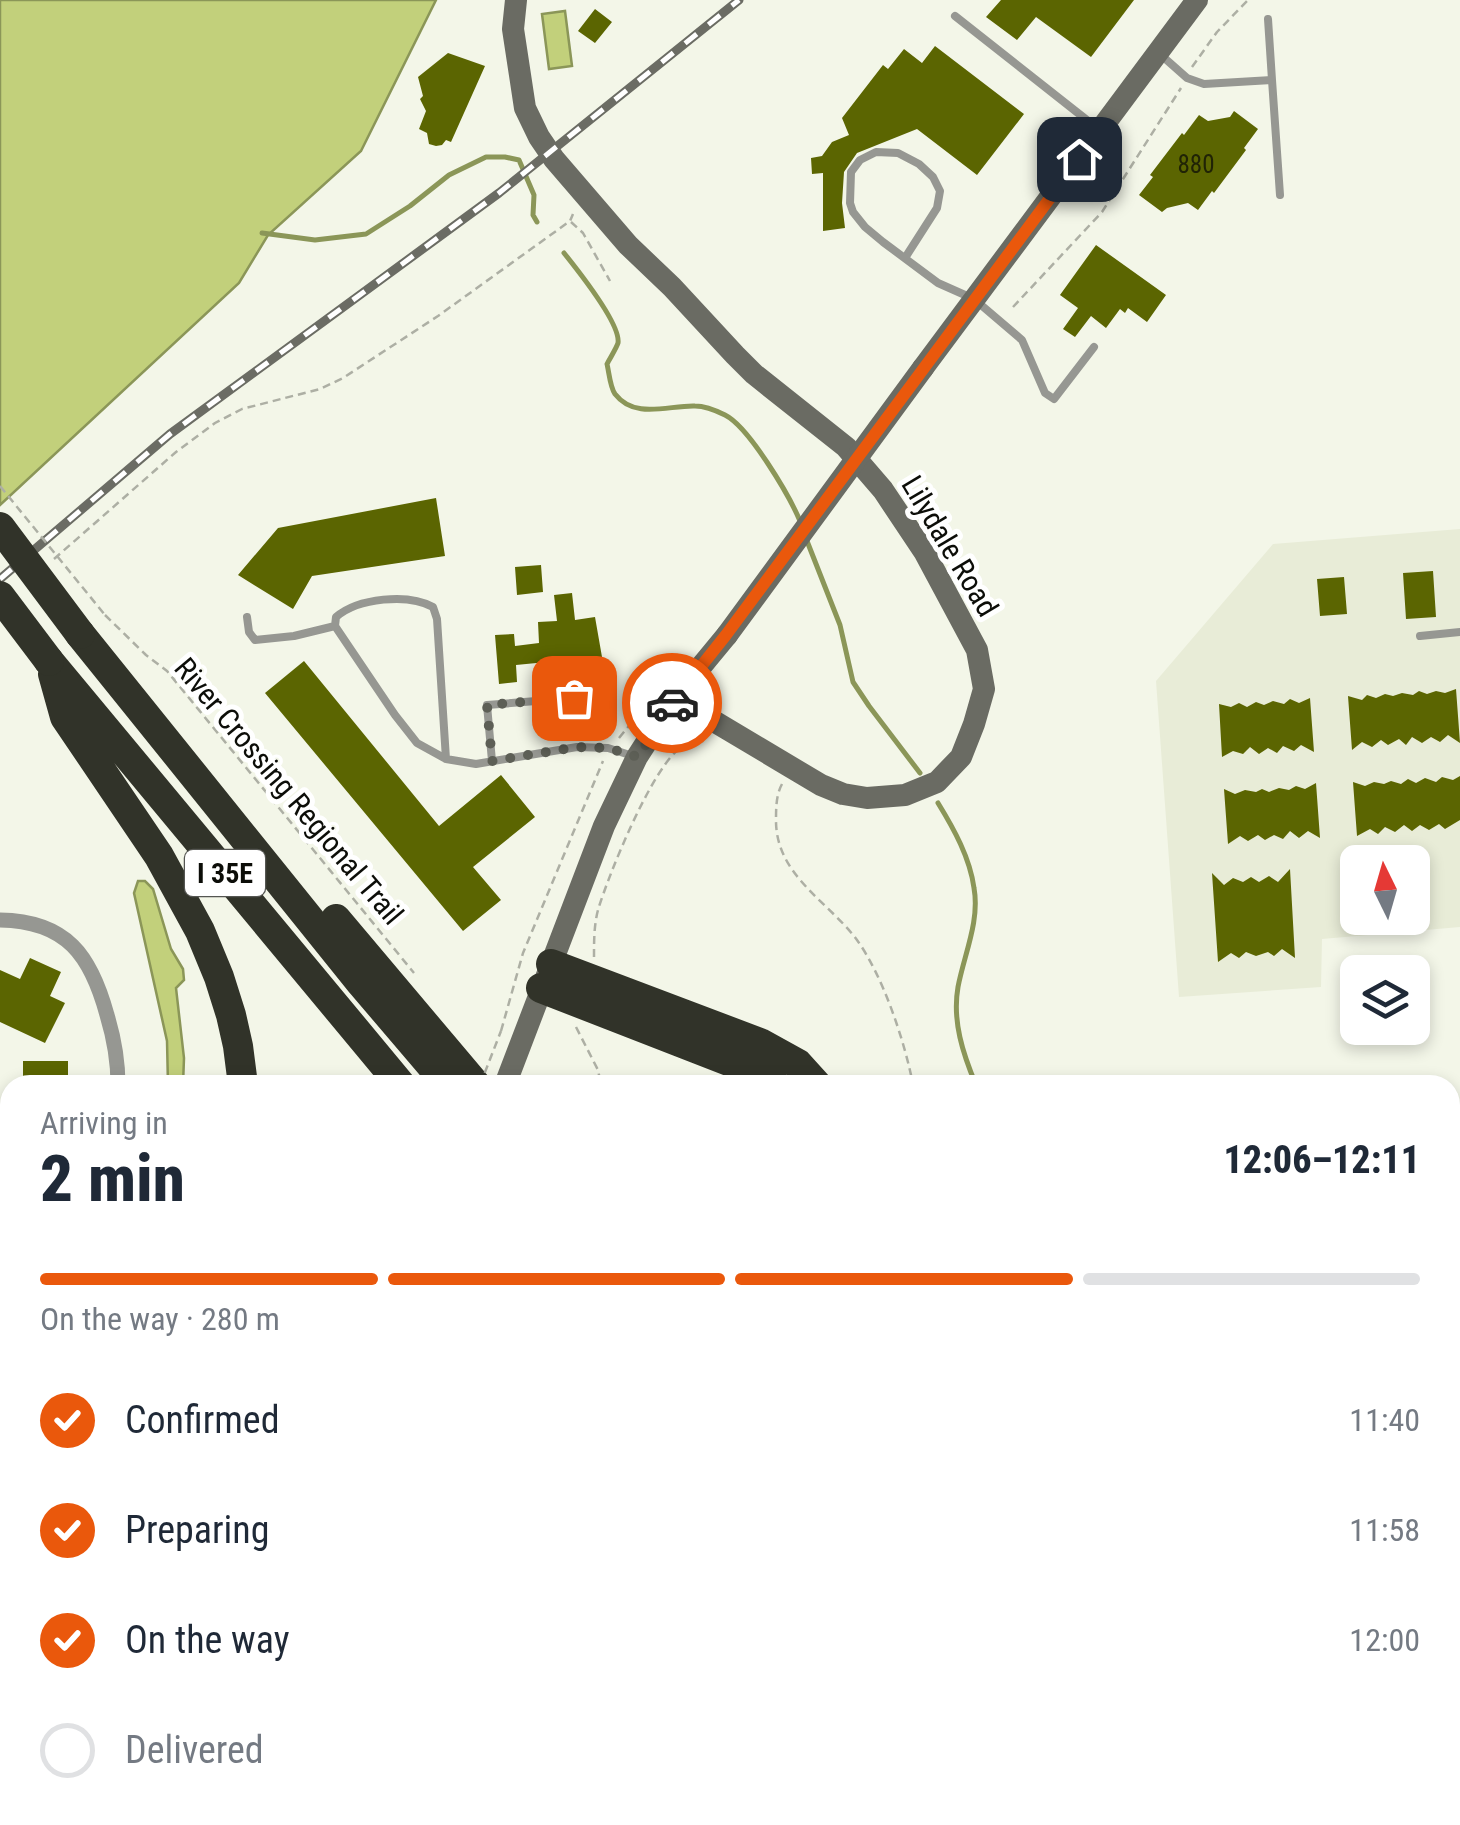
<!DOCTYPE html>
<meta charset="utf-8">
<style>
:root{--surface:#fff;--page:#f6f6f7;--text:#1f2937;--muted:#747a83;--line:#e0e1e3;--accent:#ea580c}
body{margin:0;font-family:"Roboto Condensed",sans-serif;background:var(--page);color:var(--text);height:100vh;display:flex;flex-direction:column;font-size:38px;white-space:nowrap}
*{box-sizing:border-box;margin:0}
p{font-size:32px;color:var(--muted)}
.icon{flex:none;width:55px;height:55px;fill:none;stroke:currentColor;stroke-width:2;stroke-linecap:round;stroke-linejoin:round}
.map{position:relative;flex:1;overflow:hidden}
.drawer{position:absolute;left:0px;top:1075px;width:1460px;height:750px;display:flex;flex-direction:column;background:var(--surface);border-radius:30px 30px 0 0;box-shadow:0 5px 15px #0003}
.drawer>*{flex:none}
.needle{width:65px;rotate:355deg}
.buttons{position:absolute;left:1340px;top:845px;display:grid;gap:20px}
.buttons a{display:grid;place-items:center;width:90px;height:90px;border-radius:15px;background:var(--surface);box-shadow:0 5px 15px #0003;font-size:50px}
.pin{position:absolute;display:grid;place-items:center;width:85px;height:85px;color:#fff;margin:-42px;border-radius:20px;box-shadow:0 5px 15px #0006}
.courier{position:absolute;display:grid;place-items:center;width:100px;height:100px;margin:-50px;border:8px solid #ea580c;border-radius:50%;background:#fff;color:#222;box-shadow:0 2px 12px #0007}
.headline em{font-style:normal;font-weight:800}
.headline div{display:flex;flex-direction:column-reverse}
.headline{display:flex;align-items:center;justify-content:space-between;height:170px;padding:0 40px}
h1{font-size:65px;font-weight:800;line-height:75px}
.bar{display:grid;grid-template-columns:repeat(4,1fr);gap:15px 10px;align-content:center;height:120px;padding:0 40px}
.bar i{height:12px;border-radius:8px;background:var(--line)}
.bar .selected{background:var(--accent)}
.bar p{grid-column:span 4}
ol{padding:0 40px;list-style:none}
li{display:flex;align-items:center;gap:30px;height:110px}
li p{margin-inline-start:auto}
li .icon{padding:10px;border-radius:50%;background:var(--accent);color:#fff;stroke-width:4}
li:last-child{color:var(--muted)}
li i{width:55px;height:55px;border:5px solid var(--line);border-radius:50%}
.map>svg:first-child{display:block}
</style>
<div class="map">
<svg width="1460" height="1825" viewBox="0 0 1460 1825">
<rect width="100%" height="100%" fill="#f3f6e8"/>
<!-- built -->
<path fill="#e8ecd7" fill-rule="evenodd" d="M1460 529V927L1322 939 1321 987 1179 997 1156 681 1273 544ZM1358 862H1412V918H1358Z"/>
<!-- water -->
<path fill="#c2d07b" stroke="#8b9658" stroke-width="2.5" d="M0 0H436L361 151 268 235 239 283 0 505Z
M565 11 572 66 549 69 542 14Z
M138 881H145L153 889 171 949 183 969 184 980 176 988 184 1058 183 1085H168L167 1041 134 893Z"/>
<g fill="none" stroke-linecap="round" stroke-linejoin="round">
<!-- stream -->
<path stroke="#8b9658" stroke-width="5" d="M262 233 315 240 366 234 410 206 449 175 486 157H505L519 160 534 195 533 215 537 222
M564 253C576 268 621 324 618 343 616 349 610 358 607 364 609 372 610 387 615 394 635 420 669 405 695 406 704 406 717 411 725 415 749 427 789 495 800 521
M807 541 840 625 853 682 869 706 920 773
M938 803C954 829 970 858 974 888 980 921 964 955 958 987 952 1021 963 1054 976 1085
M1450 1776 1460 1791"/>
</g>
<!-- building -->
<path fill="#5b6501" d="M1001 0H1134L1091 57 1036 17 1017 40 986 17Z
M595 9 612 22 595 43 578 31Z
M935 46 1024 114 977 175 917 129 857 153 844 172 842 203 845 228 823 231V173L812 174 811 158 822 156 832 142 849 135 842 118 883 65 888 69 904 49 922 63Z
M448 53 485 66 451 142 446 140 442 145 436 146 429 144 427 133 419 129 426 111 420 99 423 96 418 77Z
M1234 111 1258 129 1244 148 1246 150 1214 193 1212 191 1198 210 1188 203 1167 208 1162 212 1139 195 1153 177 1150 175 1182 133 1184 135 1199 115 1208 121 1230 117Z
M1096 245 1166 295 1147 322 1128 308 1125 313 1120 309 1106 328 1091 316 1075 337 1063 329 1078 308 1060 295Z
M436 498 445 556 312 576 293 609 238 575 278 528Z
M541 565 543 592 517 595 515 567Z
M1433 571 1436 617 1406 619 1403 573Z
M1344 577 1347 614 1320 616 1317 579Z
M572 593 575 620 595 617 602 657 582 659 583 667 558 669 557 661 516 665 517 682 499 684 495 635 514 634 515 646 539 643 538 622 557 621 554 595Z
M304 661 439 826 501 775 535 817 473 867 501 900 463 931 265 693Z
M1456 689 1460 743 1448 735 1440 742 1431 737 1422 743 1412 737 1406 745 1399 739 1388 745 1381 740 1372 747 1362 742 1352 750 1348 696 1362 700 1367 695 1376 698 1385 694 1393 696 1402 693 1413 695 1419 691 1427 694 1436 691 1445 693Z
M1310 698 1314 752 1301 745 1294 751 1283 746 1277 753 1268 748 1259 754 1250 747 1243 754 1233 751 1222 757 1219 704 1231 707 1239 703 1247 707 1256 702 1264 705 1273 701 1284 704 1290 699 1299 703Z
M1460 776V820L1445 829 1439 824 1429 830 1420 825 1412 831 1404 825 1395 832 1385 827 1378 834 1370 829 1357 836 1353 782 1365 786 1374 782 1384 784 1391 781 1401 784 1408 779 1416 783 1425 778 1436 782 1442 777 1453 780Z
M1316 783 1320 838 1308 831 1299 838 1290 831 1283 839 1274 835 1265 840 1258 835 1248 841 1240 836 1228 844 1224 789 1235 794 1245 790 1256 792 1262 789 1269 792 1279 788 1289 790 1296 786 1305 789Z
M1290 869 1295 958 1282 949 1274 956 1268 952 1256 956 1246 952 1239 958 1231 953 1218 962 1212 873 1224 885 1233 878 1243 882 1251 877 1259 882 1269 876 1278 882Z
M30 958 61 972 50 996 65 1003 45 1043 0 1022V970L20 979Z
M23 1061H68V1085H29V1081H23Z"/>
<g fill="none" stroke-linecap="round" stroke-linejoin="round">
<!-- path -->
<path stroke="#adafa4" stroke-width="2.5" stroke-dasharray="8 5" stroke-linecap="butt" d="M1192 67 1217 32 1248 0
M571 222 583 233 610 281
M1013 307 1102 212 1181 88
M54 559 176 452 215 423 242 409 320 389 343 378 438 316 570 221 573 214
M105 615 146 655 167 671 414 973
M619 738 642 710
M782 784C776 795 776 808 776 822 777 876 828 901 857 940 883 976 905 1042 913 1085
M594 957C594 941 594 925 598 910 608 876 654 762 683 746 690 742 698 741 706 741
M576 1027 598 1070 601 1085
M501 1031 523 953 603 761
M0 1664 10 1657
M453 1815 454 1825
M1196 1815 1199 1825"/>
<!-- lane -->
<path stroke="#969792" stroke-width="8" d="M955 16 1097 128
M1268 19 1272 80
M1161 55 1187 78 1204 84 1272 80 1280 195
M905 258 937 208 940 191 933 177 919 164 898 153 876 152 860 160 851 172 850 203 853 212 865 227 883 242 938 283 974 299 1022 340 1045 393 1054 399 1094 347
M247 617 249 632 255 640 294 636 335 626
M1420 636 1460 632
M446 759 437 619 433 607C408 593 358 598 336 617L335 626 395 715 417 743 446 759 476 764 577 747 608 748 633 756
M492 761 487 705 574 698
M0 1422 10 1425
M0 1531 10 1477
M0 1764 10 1747
M667 1815 669 1825"/>
<!-- street -->
<path stroke="#969792" stroke-width="15" d="M0 920C67 921 91 956 107 1015 114 1038 118 1061 118 1085"/>
<!-- secondary -->
<path stroke="#6a6b63" stroke-width="22" d="M516 0 513 29 525 108 539 137 554 159 628 245 672 287 735 355 754 374 846 447 883 490 925 553 977 650 984 689 974 724 961 757 937 782 905 795 867 798 843 794 821 785 675 698
M923 368 1197 0
M505 1085 604 826 637 757 675 698 727 635
M0 1697 10 1690
M407 1815 412 1825"/>
<!-- highway -->
<path stroke="#313329" stroke-width="30" d="M80 634 361 983 448 1085
M49 661 401 1085
M53 674 65 717 159 856 200 931 219 977 231 1015 238 1046 243 1085
M336 919 476 1085
M551 964 760 1043 798 1064 817 1085
M541 988 757 1072 775 1085
M908 1815 916 1825
M934 1815 940 1825
M975 1815 982 1825"/>
<defs>
<path id="rail" d="M0 579 170 434 499 193 739 0"/>
</defs>
<!-- rail casing -->
<use href="#rail" stroke="#6b6c64" stroke-width="9"/>
<!-- rail -->
<use href="#rail" stroke="#fff" stroke-width="5" stroke-dasharray="15" stroke-linecap="butt"/>
<!-- path-bridge -->
<path stroke="#adafa4" stroke-width="2.5" stroke-dasharray="8 5" stroke-linecap="butt" d="M0 486 105 615
M480 1085 501 1031"/>
<!-- secondary-bridge -->
<path stroke="#6a6b63" stroke-width="22" d="M727 635 923 368"/>
<!-- highway-bridge -->
<path stroke="#313329" stroke-width="30" d="M0 527 80 634
M0 596 49 661"/>
</g>
<g fill="none" stroke-linecap="round" stroke-linejoin="round">
<!-- done -->
<path stroke="#5d5f56" stroke-width="10" stroke-dasharray="0 18" d="M574 698 487 705 492 761 577 747 608 748 638 757 672 703"/>
<!-- route -->
<path stroke="#ea580c" stroke-width="12" d="M672 703 726 635 1079 159"/>
</g>
<g text-anchor="middle" dominant-baseline="central" stroke-width="10" stroke-linejoin="round" paint-order="stroke">
<!-- number labels -->
<g font-size="25" fill="#202306">
<text x="1196" y="164">880</text>
</g>
<!-- shield labels -->
<rect fill="#fff" stroke="#555652" stroke-width="2.5" x="185" y="850" width="80" height="46" rx="8"/>
<g font-size="28" font-weight="bold" fill="#0c0d08">
<text x="225" y="873">I 35E</text>
</g>
<!-- street labels -->
<g font-size="30" fill="#0c0d08" stroke="#fff">
<text transform="translate(950 546) rotate(59)">Lilydale Road</text>
<text transform="translate(289 791) rotate(50)">River Crossing Regional Trail</text>
</g>
</g>
</svg>
<div class="buttons">
<a><svg class="needle" viewBox="-14 -14 28 28"><path d="M0-13l5 13h-10z" fill="#e53935"/><path d="M0 13l5-13h-10z" fill="#747a83"/></svg></a>
<a><svg class="icon" aria-label="layers" viewBox="0 0 24 24"><path d="M12 4l9 5-9 5-9-5zM3 14l9 5 9-5"/></svg></a>
</div>
<div class="pin" style="left:574px;top:698px;background:#ea580c"><svg class="icon" aria-label="bag" viewBox="0 0 24 24"><path d="M5 8h14l-1 12H6zM9 8a3 3 0 0 1 6 0"/></svg></div>
<div class="pin" style="left:1079px;top:159px;background:#1f2937"><svg class="icon" aria-label="home" viewBox="0 0 24 24"><path d="M3 11l9-7 9 7M6 9v11h12V9"/></svg></div>
<div class="courier" style="left:672px;top:703px"><svg class="icon" aria-label="car" viewBox="0 0 24 24"><path d="M5 17H2v-5l4-1 3-4h7l3 4 3 1v5h-3M9 17h6M6 11h13"/><circle cx="7" cy="17" r="2"/><circle cx="17" cy="17" r="2"/></svg></div>
<section class="drawer">
<div class="headline"><div><h1>2 min</h1><p>Arriving in</p></div><em>12:06–12:11</em></div>
<div class="bar"><i class="selected"></i><i class="selected"></i><i class="selected"></i><i></i><p>On the way · 280 m</p></div>
<ol>
<li><svg class="icon" aria-label="check" viewBox="0 0 24 24"><path d="M5 12l5 5 9-10"/></svg>Confirmed<p>11:40</p></li>
<li><svg class="icon" aria-label="check" viewBox="0 0 24 24"><path d="M5 12l5 5 9-10"/></svg>Preparing<p>11:58</p></li>
<li><svg class="icon" aria-label="check" viewBox="0 0 24 24"><path d="M5 12l5 5 9-10"/></svg>On the way<p>12:00</p></li>
<li><i></i>Delivered</li>
</ol>
</section>
</div>
